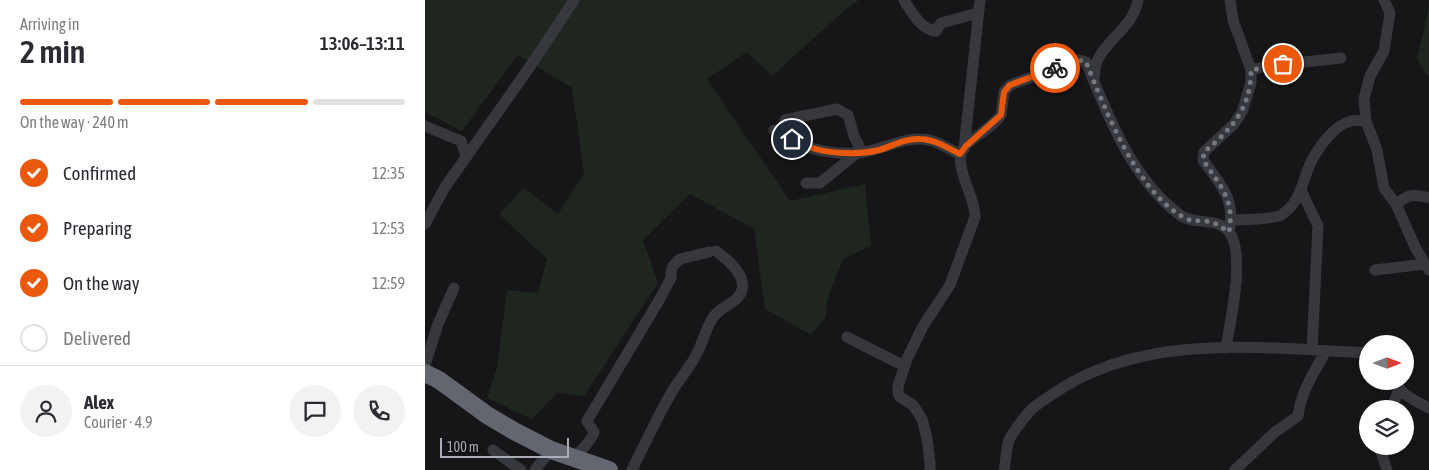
<!DOCTYPE html>
<meta charset="utf-8">
<style>
:root{--surface:#fff;--page:#f2f2f3;--text:#2b2b33;--muted:#7c7c81;--line:#e1e1e2;--accent:#ea580c}
body{margin:0;font-family:"Asap Condensed",sans-serif;background:var(--page);color:var(--text);height:100vh;display:flex;flex-direction:column;font-size:19px;white-space:nowrap}
*{box-sizing:border-box;margin:0}
p{font-size:16px;color:var(--muted)}
.icon{flex:none;width:28px;height:28px;fill:none;stroke:currentColor;stroke-width:2;stroke-linecap:round;stroke-linejoin:round}
.map{position:relative;flex:1;overflow:hidden}
.drawer{display:flex;flex-direction:column;background:var(--surface);width:425px}
.drawer>*{flex:none}
.needle{width:32px;rotate:90deg}
.buttons{position:absolute;left:934px;top:335px;display:grid;gap:10px}
.buttons a{display:grid;place-items:center;width:55px;height:55px;border-radius:50%;background:var(--surface);box-shadow:0 2px 8px #0003;font-size:25px}
.scale{position:absolute;left:15px;bottom:12px;width:129px;box-sizing:border-box;padding-left:5px;border:2px solid #a8adb8;border-top:0;font-size:14px;line-height:18px;white-space:nowrap;color:#a8adb8;-webkit-text-stroke:4px #111113;paint-order:stroke}
.pin{position:absolute;display:grid;place-items:center;width:42px;height:42px;color:#fff;margin:-21px;border:2px solid #fff;border-radius:50%;box-shadow:0 1px 5px #0007}
.courier{position:absolute;display:grid;place-items:center;width:50px;height:50px;margin:-25px;border:4px solid #ea580c;border-radius:50%;background:#fff;color:#222;box-shadow:0 1px 6px #0007}
.head em{font-style:normal;font-weight:600}
.head div{display:flex;flex-direction:column-reverse}
.head{display:flex;align-items:center;justify-content:space-between;height:85px;padding:0 20px}
h1{font-size:32px;font-weight:600;line-height:38px}
.bar{display:grid;grid-template-columns:repeat(4,1fr);gap:8px 5px;align-content:center;height:60px;padding:0 20px}
.bar i{height:6px;border-radius:4px;background:var(--line)}
.bar .on{background:var(--accent)}
.bar p{grid-column:span 4}
.line{display:flex;align-items:center;gap:12px;padding:0 20px;border-top:1px solid var(--line)}
.line div{flex:1}
.round{display:grid;place-items:center;flex:none;width:52px;height:52px;border-radius:26px;background:var(--page)}
ol{padding:0 20px;list-style:none}
li{display:flex;align-items:center;gap:15px;height:55px}
li p{margin-inline-start:auto}
li .icon{padding:5px;border-radius:50%;background:var(--accent);color:#fff;stroke-width:4}
li:last-child{color:var(--muted)}
li i{width:28px;height:28px;border:2px solid var(--line);border-radius:50%}
main{display:flex;flex:1;min-height:0}
.map>svg:first-child{display:block}
</style>
<main>
<section class="drawer">
<div class="head"><div><h1>2 min</h1><p>Arriving in</p></div><em>13:06–13:11</em></div>
<div class="bar"><i class="on"></i><i class="on"></i><i class="on"></i><i></i><p>On the way · 240 m</p></div>
<ol>
<li><svg class="icon" aria-label="check" viewBox="0 0 24 24"><path d="M5 12l5 5 9-10"/></svg>Confirmed<p>12:35</p></li>
<li><svg class="icon" aria-label="check" viewBox="0 0 24 24"><path d="M5 12l5 5 9-10"/></svg>Preparing<p>12:53</p></li>
<li><svg class="icon" aria-label="check" viewBox="0 0 24 24"><path d="M5 12l5 5 9-10"/></svg>On the way<p>12:59</p></li>
<li><i></i>Delivered</li>
</ol>
<div class="line" style="height:90px"><a class="round"><svg class="icon" aria-label="person" viewBox="0 0 24 24"><circle cx="12" cy="8" r="4"/><path d="M4 21q1-7 8-7t8 7"/></svg></a><div><b>Alex</b><p>Courier · 4.9</p></div><a class="round"><svg class="icon" aria-label="chat" viewBox="0 0 24 24"><path d="M4 5h16v11H9l-5 4z"/></svg></a><a class="round"><svg class="icon" aria-label="phone" viewBox="0 0 24 24"><path d="M5 4h4l2 5-3 2q2 4 5 5l2-3 5 2v4C11 20 4 13 5 4z"/></svg></a></div>
</section>
<div class="map">
<svg width="1004" height="470" viewBox="0 0 1004 470">
<rect width="100%" height="100%" fill="#161618"/>
<!-- green -->
<path fill="#1e261f" d="M0 0H434L420 10 347 76 322 52 282 79 365 201 440 184 446 246 418 259 402 300 401 317 386 335 340 309 329 229 265 194 218 240 233 283 159 396 132 393 107 419 62 398 72 368 82 290 113 293 122 259 74 214 99 188 133 214 159 174 147 88 93 55 37 131 0 112Z
M1004 7V76L1002 75 992 59Z"/>
<g fill="none" stroke-linecap="round" stroke-linejoin="round">
<!-- minor -->
<path stroke="#37383d" stroke-width="11" d="M479 0C486 11 496 30 511 31L516 23 553 13
M959 0 965 13 959 51 945 76 939 99 941 121 952 150 959 188 971 204 991 249 1004 270
M826 70 842 66 916 58
M669 78C670 72 670 64 673 59 684 38 709 25 713 0
M360 120 412 109 423 115 429 136 437 152
M0 126 36 141 41 156
M349 130C360 136 372 143 383 147 398 152 418 154 433 153 458 151 482 133 508 141 517 144 526 150 535 154
M539 149 555 0
M381 183H395L432 153
M876 190 893 226 887 350
M971 204C984 194 988 194 1004 198
M807 220C817 220 849 219 856 215 874 204 876 187 883 169 889 153 908 125 926 121 931 120 936 121 941 121
M0 224 20 187 104 68 149 0
M804 232C811 198 796 186 778 160L779 152 809 124 817 112 826 83V70L808 20 805 0
M950 270 1000 264
M422 337 471 362 480 365
M0 365 13 324 29 288
M969 381C977 395 990 401 1004 408
M966 409 974 390
M954 446 962 470
M68 450 96 470
M150 458C155 451 168 439 169 432L162 421 233 302 246 278V272L248 266 255 259 284 252
M110 470 126 450
M207 470C219 445 231 420 245 395 252 382 263 370 270 357 277 345 280 331 287 319 293 307 313 304 317 290 321 274 302 259 291 251
M505 470V463L502 438 497 419 488 405 475 397 473 393V386L482 359 498 326 525 285 550 217C551 196 525 163 540 146 551 135 567 128 576 115L579 92 585 85 654 60 661 62C684 118 706 178 755 215 769 226 792 216 804 232 821 253 805 322 801 348
M579 470C581 461 581 449 584 440 587 433 601 415 607 409 612 404 619 400 625 396 716 331 838 348 942 353
M810 470 850 432 873 416C876 392 889 372 901 351"/>
<!-- highway -->
<path stroke="#63666e" stroke-width="18" d="M0 373 14 380 62 415 89 431 126 450 184 470"/>
</g>
<g fill="none" stroke-linecap="round" stroke-linejoin="round">
<!-- done -->
<path stroke="#757880" stroke-width="5" stroke-dasharray="0 9" d="M630 68 654 60 661 62C681 111 711 190 758 217 766 222 772 220 780 221 790 222 797 227 804 232 810 199 795 186 778 160L779 152C807 129 826 108 826 70L858 64"/>
<!-- route -->
<path stroke="#ea580c" stroke-width="6" d="M367 139C372 142 378 145 384 147 404 154 434 155 454 150 468 146 480 138 495 139 509 139 523 148 535 154L541 146 576 115 579 92 585 85 630 68"/>
</g>
</svg>
<div class="buttons">
<a><svg class="needle" viewBox="-14 -14 28 28"><path d="M0-13l5 13h-10z" fill="#e53935"/><path d="M0 13l5-13h-10z" fill="#7c7c81"/></svg></a>
<a><svg class="icon" aria-label="layers" viewBox="0 0 24 24"><path d="M12 4l9 5-9 5-9-5zM3 14l9 5 9-5"/></svg></a>
</div>
<div class="scale">100 m</div>
<div class="pin" style="left:858px;top:64px;background:#ea580c"><svg class="icon" aria-label="bag" viewBox="0 0 24 24"><path d="M5 8h14l-1 12H6zM9 8a3 3 0 0 1 6 0"/></svg></div>
<div class="pin" style="left:367px;top:139px;background:#1f2937"><svg class="icon" aria-label="home" viewBox="0 0 24 24"><path d="M3 11l9-7 9 7M6 9v11h12V9"/></svg></div>
<div class="courier" style="left:630px;top:68px"><svg class="icon" aria-label="bike" viewBox="0 0 24 24"><circle cx="6" cy="16" r="4"/><circle cx="18" cy="16" r="4"/><path d="M6 16l4-8h5l3 8M10 8l3 8H6M13 5h3"/></svg></div>
</div>
</main>
